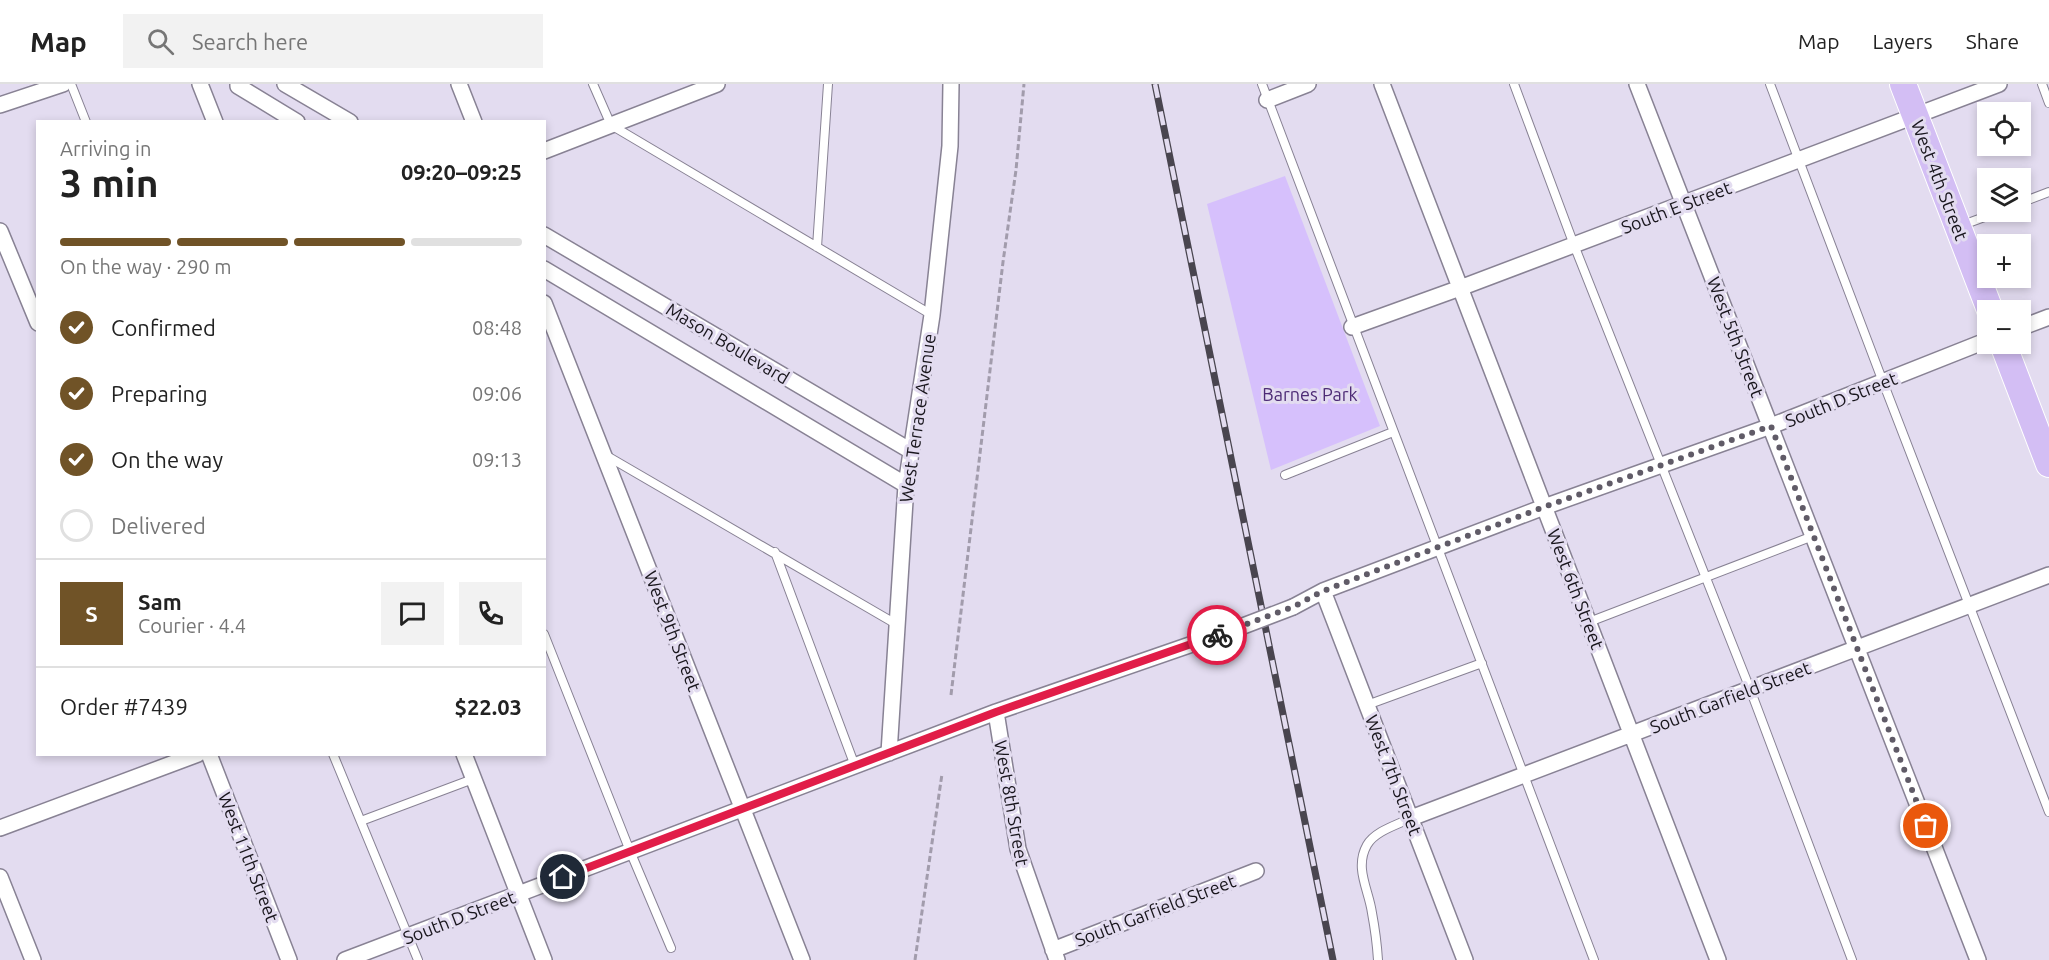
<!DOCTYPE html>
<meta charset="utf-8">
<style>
:root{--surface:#fff;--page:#f2f2f2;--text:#222;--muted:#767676;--line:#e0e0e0;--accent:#705327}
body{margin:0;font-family:Ubuntu,sans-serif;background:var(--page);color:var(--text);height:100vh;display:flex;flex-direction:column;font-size:22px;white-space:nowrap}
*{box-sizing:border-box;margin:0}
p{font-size:20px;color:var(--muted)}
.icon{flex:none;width:33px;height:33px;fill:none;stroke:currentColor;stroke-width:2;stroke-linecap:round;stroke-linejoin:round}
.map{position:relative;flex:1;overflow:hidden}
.drawer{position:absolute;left:36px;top:36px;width:510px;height:636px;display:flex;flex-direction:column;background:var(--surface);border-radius:0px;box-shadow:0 3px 9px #0003}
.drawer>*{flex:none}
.fabs{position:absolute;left:1977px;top:18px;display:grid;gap:12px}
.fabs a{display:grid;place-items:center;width:54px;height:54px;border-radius:0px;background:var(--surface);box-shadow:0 3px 9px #0003;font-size:30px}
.pin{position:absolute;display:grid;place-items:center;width:51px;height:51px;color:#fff;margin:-26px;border:3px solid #fff;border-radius:50%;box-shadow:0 2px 6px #0007}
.courier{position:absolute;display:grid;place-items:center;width:60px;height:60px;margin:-30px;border:4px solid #e11d48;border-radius:50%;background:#fff;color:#222;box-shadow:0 2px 8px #0007}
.summary em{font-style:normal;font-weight:700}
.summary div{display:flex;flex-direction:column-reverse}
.summary{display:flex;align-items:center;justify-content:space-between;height:102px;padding:0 24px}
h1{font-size:39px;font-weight:700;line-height:45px}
.bar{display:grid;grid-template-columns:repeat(4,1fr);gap:9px 6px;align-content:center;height:72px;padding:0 24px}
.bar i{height:8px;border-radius:4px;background:var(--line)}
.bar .selected{background:var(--accent)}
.bar p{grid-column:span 4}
.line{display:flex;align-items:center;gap:15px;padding:0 24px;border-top:2px solid var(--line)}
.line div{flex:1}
.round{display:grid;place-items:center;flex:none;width:63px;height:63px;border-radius:0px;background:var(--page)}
ol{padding:0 24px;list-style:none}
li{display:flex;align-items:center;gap:18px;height:66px}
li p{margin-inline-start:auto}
li .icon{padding:6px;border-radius:50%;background:var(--accent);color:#fff;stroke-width:4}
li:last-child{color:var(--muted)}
li i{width:33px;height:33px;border:3px solid var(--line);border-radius:50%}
header{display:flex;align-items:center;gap:36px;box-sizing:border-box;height:84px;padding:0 30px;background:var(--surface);border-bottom:2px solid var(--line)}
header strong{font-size:28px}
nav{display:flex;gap:33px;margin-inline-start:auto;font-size:21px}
.search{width:420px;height:54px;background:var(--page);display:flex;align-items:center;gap:15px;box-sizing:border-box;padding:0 21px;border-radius:0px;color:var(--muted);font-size:22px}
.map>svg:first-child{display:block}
</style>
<header>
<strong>Map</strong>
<div class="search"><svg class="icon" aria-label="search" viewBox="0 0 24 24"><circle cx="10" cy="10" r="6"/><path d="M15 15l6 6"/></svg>Search here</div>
<nav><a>Map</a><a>Layers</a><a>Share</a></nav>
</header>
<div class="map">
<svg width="2049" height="876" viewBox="0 0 2049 876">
<rect width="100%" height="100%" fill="#e3dcf0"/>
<!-- green -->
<path fill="#d6c0fc" d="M1285 92 1380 342 1271 386 1207 120Z"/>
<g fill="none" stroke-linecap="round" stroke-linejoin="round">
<defs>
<path id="service" d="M71 0 86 38
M593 0 611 41 932 231
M1262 0C1372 292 1482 584 1594 876
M1514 0 1574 161 1750 605 1852 876
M1770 0 1883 298 2049 728
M2042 0 2049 19
M2020 119 2049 108
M1960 142 1998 128
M817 163 828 0
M607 372 896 540
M1285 391 1393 348
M775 468 855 682
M1589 538 1813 452
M544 550 630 767 671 864
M1367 621 1482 579
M333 670 418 876
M361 737 473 695
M1378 876C1377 860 1375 845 1372 829 1369 806 1354 784 1367 761 1375 747 1397 741 1411 734"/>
<path id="minor" d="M200 0 215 38
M238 0V2L297 38
M285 0 350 38
M459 0 474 38
M1382 0 1718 876
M1637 0 1978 876
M1267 16 1308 0
M0 21 63 0
M544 67 717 0
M0 147 38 239
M544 151 911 367
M544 185 906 401
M544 219 802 876
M1352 243 1460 204 1999 0
M2020 244 2049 233
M1323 507 1465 876
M1293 523 1323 507 1544 423 1771 342 1988 256
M996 628 1018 765 1057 876
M889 669 906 401 932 231 950 62 951 0
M209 670 289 876
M464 670 544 876
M1411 734 2049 491
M0 744 198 670
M0 793 33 876
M1053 866 1256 787
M345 876 996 628 1230 547"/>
<path id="trunk" d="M1903 0 1990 226
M2003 260 2049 380"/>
</defs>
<!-- service casing -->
<use href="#service" stroke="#888294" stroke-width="10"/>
<!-- minor casing -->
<use href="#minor" stroke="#888294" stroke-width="18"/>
<!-- trunk casing -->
<use href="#trunk" stroke="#fff" stroke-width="28"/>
<!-- path -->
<path stroke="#a29cac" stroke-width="3" stroke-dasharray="6 3" stroke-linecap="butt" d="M951 611 1003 178 1016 86 1024 0
M915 876 942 690"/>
<!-- service -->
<use href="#service" stroke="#fff" stroke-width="8"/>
<!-- minor -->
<use href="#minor" stroke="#fff" stroke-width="15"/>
<!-- trunk -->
<use href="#trunk" stroke="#d3bef4" stroke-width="26"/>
<defs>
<path id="rail" d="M1155 0 1333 876"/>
</defs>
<!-- rail casing -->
<use href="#rail" stroke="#49454f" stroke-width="7"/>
<!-- rail -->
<use href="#rail" stroke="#e3dcf0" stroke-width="4.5" stroke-dasharray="14" stroke-linecap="butt"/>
<defs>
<path id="minor-bridge" d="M1230 547 1293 523"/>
</defs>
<!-- minor-bridge casing -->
<use href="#minor-bridge" stroke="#888294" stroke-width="18" stroke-linecap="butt"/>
<!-- minor-bridge -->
<use href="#minor-bridge" stroke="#fff" stroke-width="15"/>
</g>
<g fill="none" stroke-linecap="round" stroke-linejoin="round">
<!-- done -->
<path stroke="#605b67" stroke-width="6" stroke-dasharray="0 10.8" d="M1217 551 1293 523 1323 507 1362 492 1544 423 1771 342 1926 742"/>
<!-- route -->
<path stroke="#e11d48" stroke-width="8" d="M563 793 996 628 1217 551"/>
</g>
<g text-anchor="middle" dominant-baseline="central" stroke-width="6" stroke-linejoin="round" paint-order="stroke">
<!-- street labels -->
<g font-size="18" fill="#19161d" stroke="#e3dcf0">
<text transform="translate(1940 96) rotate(69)">West 4th Street</text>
<text transform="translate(1676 123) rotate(-21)">South E Street</text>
<text transform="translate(1736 253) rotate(69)">West 5th Street</text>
<text transform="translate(728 259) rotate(31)">Mason Boulevard</text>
<text transform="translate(1841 315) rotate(-22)">South D Street</text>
<text transform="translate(917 334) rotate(-82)">West Terrace Avenue</text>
<text transform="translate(1576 505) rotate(69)">West 6th Street</text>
<text transform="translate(673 547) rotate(69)">West 9th Street</text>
<text transform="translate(1730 613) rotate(-21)">South Garfield Street</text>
<text transform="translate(1394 691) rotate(69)">West 7th Street</text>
<text transform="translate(1012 719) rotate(80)">West 8th Street</text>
<text transform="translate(249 773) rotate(69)">West 11th Street</text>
<text transform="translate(1155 826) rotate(-21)">South Garfield Street</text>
<text transform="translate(459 833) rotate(-21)">South D Street</text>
</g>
<!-- park labels -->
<g font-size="18" fill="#4d2b75" stroke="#e3dcf0">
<text x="1310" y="310">Barnes Park</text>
</g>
</g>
</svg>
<div class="fabs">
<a><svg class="icon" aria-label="locate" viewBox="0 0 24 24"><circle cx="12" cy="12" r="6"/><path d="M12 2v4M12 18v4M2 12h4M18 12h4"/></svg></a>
<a><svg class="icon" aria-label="layers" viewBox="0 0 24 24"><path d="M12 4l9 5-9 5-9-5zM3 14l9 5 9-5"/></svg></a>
<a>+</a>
<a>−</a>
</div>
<div class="pin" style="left:1926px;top:742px;background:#ea580c"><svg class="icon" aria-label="bag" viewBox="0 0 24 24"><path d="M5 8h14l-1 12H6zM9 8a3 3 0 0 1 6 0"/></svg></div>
<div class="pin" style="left:563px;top:793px;background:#1f2937"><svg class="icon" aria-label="home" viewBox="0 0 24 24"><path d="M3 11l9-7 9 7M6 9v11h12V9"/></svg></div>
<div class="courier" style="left:1217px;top:551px"><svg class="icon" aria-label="bike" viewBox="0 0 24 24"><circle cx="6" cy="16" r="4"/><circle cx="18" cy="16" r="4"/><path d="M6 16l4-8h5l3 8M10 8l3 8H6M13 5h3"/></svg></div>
<section class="drawer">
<div class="summary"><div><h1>3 min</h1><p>Arriving in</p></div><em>09:20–09:25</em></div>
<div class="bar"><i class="selected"></i><i class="selected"></i><i class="selected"></i><i></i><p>On the way · 290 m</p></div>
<ol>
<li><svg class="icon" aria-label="check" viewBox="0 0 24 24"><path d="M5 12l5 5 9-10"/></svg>Confirmed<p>08:48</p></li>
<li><svg class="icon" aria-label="check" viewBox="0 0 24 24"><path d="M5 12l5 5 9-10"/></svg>Preparing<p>09:06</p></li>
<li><svg class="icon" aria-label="check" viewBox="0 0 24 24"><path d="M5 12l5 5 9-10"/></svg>On the way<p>09:13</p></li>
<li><i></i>Delivered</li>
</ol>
<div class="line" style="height:108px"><b class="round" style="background:var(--accent);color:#fff">S</b><div><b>Sam</b><p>Courier · 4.4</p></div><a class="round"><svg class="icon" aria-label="chat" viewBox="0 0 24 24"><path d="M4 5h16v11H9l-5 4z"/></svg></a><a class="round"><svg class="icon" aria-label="phone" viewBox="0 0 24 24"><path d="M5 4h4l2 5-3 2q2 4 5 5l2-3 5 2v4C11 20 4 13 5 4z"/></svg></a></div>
<div class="line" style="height:78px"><div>Order #7439</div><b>$22.03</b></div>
</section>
</div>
